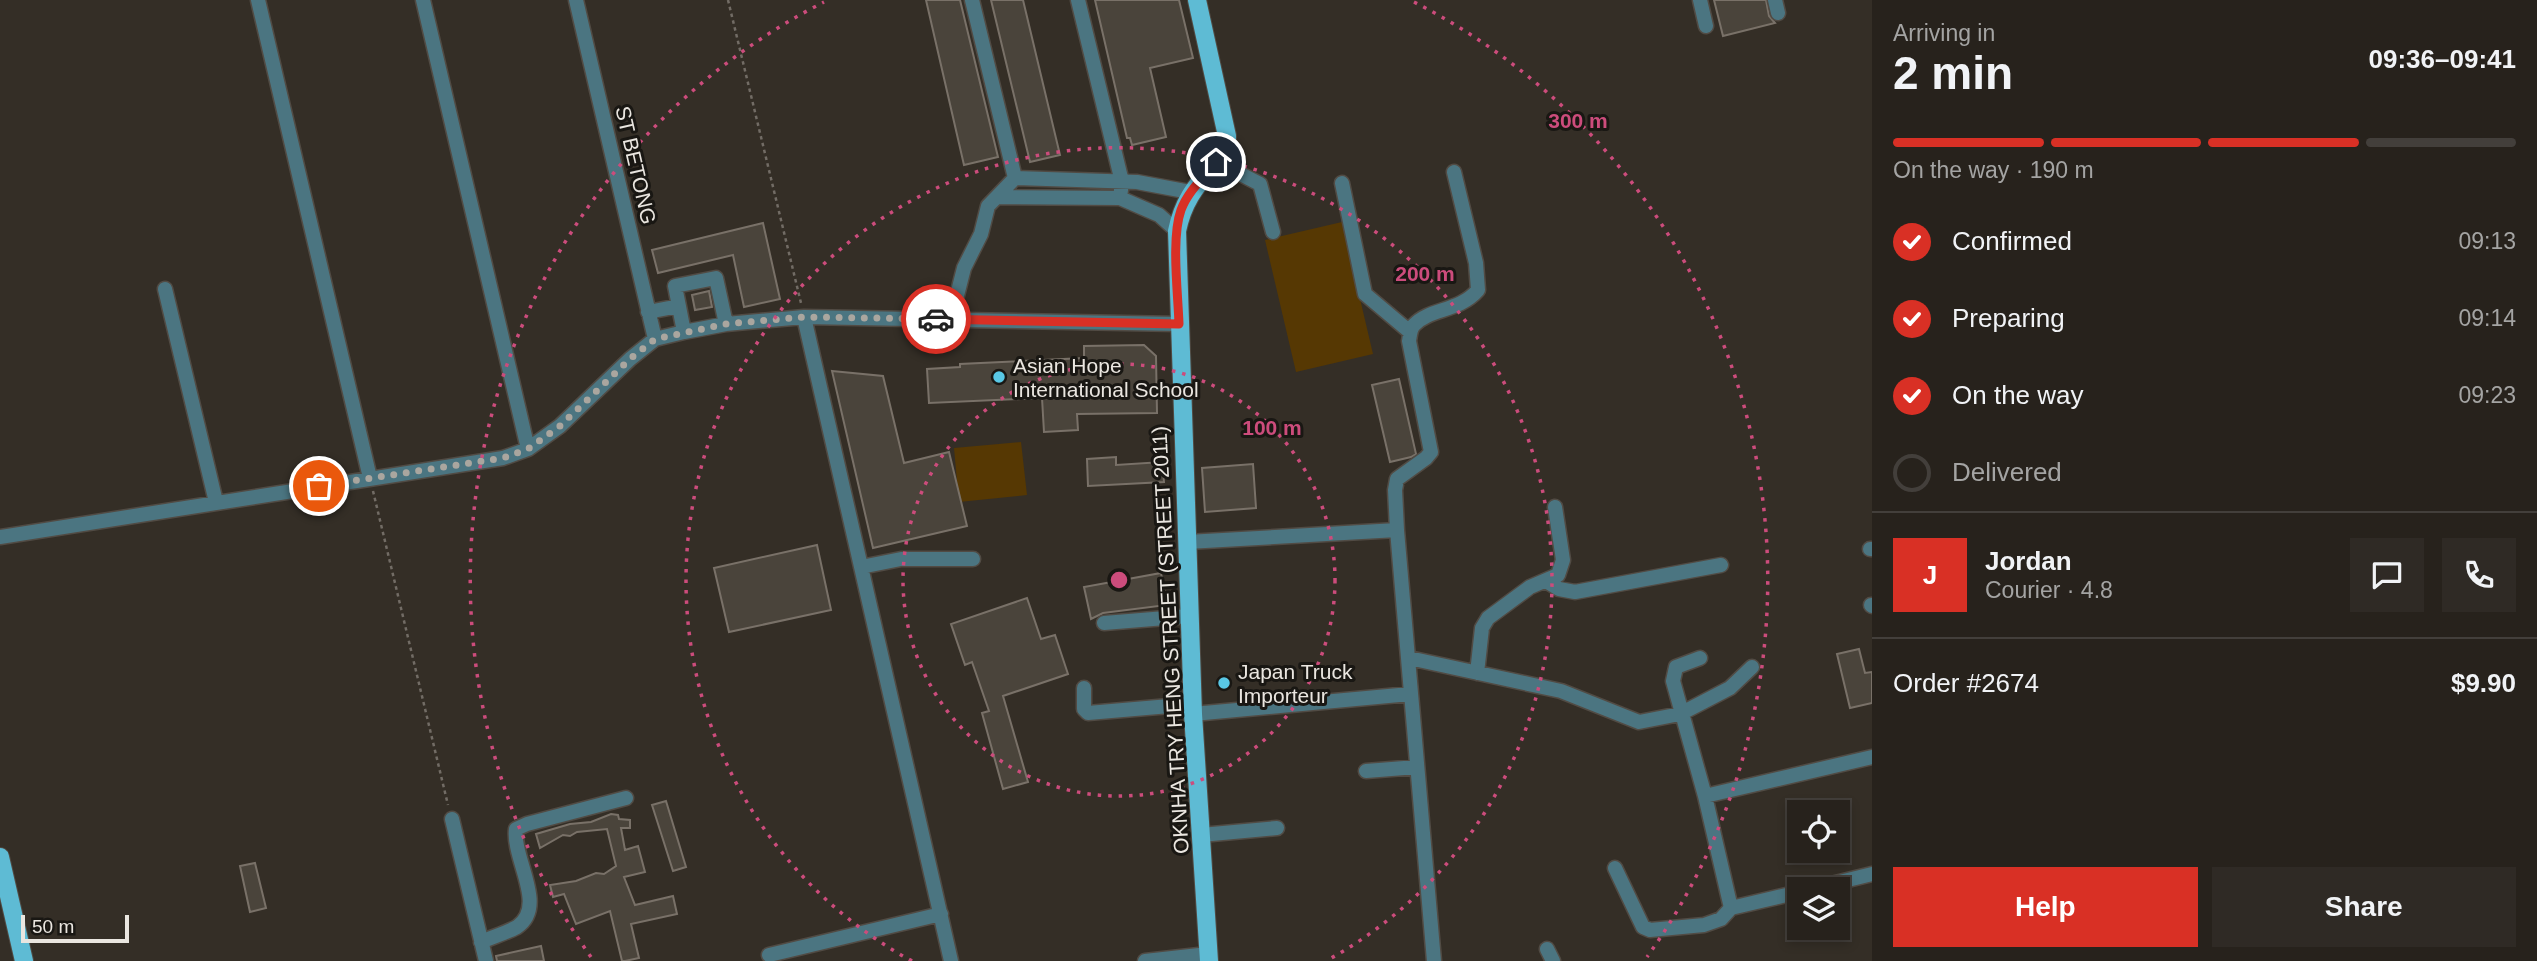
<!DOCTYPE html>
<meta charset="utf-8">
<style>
:root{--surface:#27221c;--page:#2f2a25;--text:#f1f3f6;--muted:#a4a4a3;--line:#433f3b;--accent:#d93025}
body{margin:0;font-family:Helvetica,sans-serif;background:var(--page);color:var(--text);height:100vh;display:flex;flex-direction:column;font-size:26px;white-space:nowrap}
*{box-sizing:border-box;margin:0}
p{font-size:23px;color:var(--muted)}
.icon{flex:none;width:38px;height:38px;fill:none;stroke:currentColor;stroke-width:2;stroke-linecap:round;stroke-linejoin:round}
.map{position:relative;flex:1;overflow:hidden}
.drawer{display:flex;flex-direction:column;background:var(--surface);width:665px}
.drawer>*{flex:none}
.buttons{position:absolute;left:1787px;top:800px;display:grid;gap:14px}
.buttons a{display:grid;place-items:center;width:63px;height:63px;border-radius:0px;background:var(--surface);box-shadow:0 4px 10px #0003,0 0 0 2px var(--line);font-size:35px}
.scale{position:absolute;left:21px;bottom:18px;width:108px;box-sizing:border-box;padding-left:7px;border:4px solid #eae6e0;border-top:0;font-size:19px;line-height:24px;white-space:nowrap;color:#eae6e0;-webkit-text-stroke:5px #191713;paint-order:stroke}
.pin{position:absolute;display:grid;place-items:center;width:60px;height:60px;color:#fff;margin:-30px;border:4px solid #fff;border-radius:50%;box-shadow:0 2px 7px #0007}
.courier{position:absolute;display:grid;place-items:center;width:70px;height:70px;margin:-35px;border:5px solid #d93025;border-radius:50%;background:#fff;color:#222;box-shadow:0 2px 9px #0007}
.overview em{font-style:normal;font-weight:700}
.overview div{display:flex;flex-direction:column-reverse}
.overview{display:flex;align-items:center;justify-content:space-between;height:119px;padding:0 21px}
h1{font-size:46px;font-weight:700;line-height:52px}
.bar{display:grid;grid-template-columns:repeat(4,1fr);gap:10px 7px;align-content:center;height:84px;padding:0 21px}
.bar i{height:9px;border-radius:5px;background:var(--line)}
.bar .active{background:var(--accent)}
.bar p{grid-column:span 4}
.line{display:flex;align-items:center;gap:18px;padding:0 21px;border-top:2px solid var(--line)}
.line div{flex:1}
.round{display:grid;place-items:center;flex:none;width:74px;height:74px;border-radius:0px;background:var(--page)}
ol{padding:0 21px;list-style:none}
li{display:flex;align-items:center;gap:21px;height:77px}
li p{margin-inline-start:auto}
li .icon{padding:7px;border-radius:50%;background:var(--accent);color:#fff;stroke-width:4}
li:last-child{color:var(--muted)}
li i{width:38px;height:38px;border:4px solid var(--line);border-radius:50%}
.cta{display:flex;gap:14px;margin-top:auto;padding:14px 21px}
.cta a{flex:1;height:80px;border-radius:0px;background:var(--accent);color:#fff;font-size:28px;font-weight:700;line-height:80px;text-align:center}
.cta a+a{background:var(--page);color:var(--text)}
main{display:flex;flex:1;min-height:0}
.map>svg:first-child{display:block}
</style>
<main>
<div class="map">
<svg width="1872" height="961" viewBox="0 0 1872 961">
<rect width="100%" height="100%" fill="#342e26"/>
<!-- green -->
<path fill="#563803" d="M1342 222 1373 354 1296 372 1265 240Z
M1021 442 1027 495 959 502 954 448Z"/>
<!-- building -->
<path fill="#4a443b" stroke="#797168" stroke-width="2" d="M926 0H960L998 157 964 165Z
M991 0H1023L1060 155 1030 162Z
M1095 0H1179L1193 58 1150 68 1166 137 1132 145 1130 138H1127Z
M1714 0H1766L1769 16 1775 23 1723 36Z
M763 223 780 299 744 307 733 255 658 273 652 250Z
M709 291 712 307 695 310 692 295Z
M1144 345 1156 356 1157 413 1077 414 1078 430 1044 432 1042 398 929 403 927 369 960 367V364L1084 358V346Z
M832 371 883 376 904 463 949 452 967 526 873 548Z
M1399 379 1416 454 1411 457 1390 462 1372 385Z
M1116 457V465L1162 462 1164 482 1088 486 1087 459Z
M1253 464 1256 508 1205 512 1202 468Z
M817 545 831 610 729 632 714 568Z
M1161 573 1167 605 1103 613 1091 619 1084 587Z
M1027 598 1041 639 1055 635 1068 674 1003 696 1028 782 1003 789 982 713 989 711 972 662 965 665 951 624Z
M1859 649 1865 673 1872 672V703L1850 708 1837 654Z
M666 801 686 867 673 871 652 805Z
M611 814 618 815 619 819 630 820V828H621L625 850 638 846 645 872 624 877 635 905 673 896 677 914 631 924 639 958 625 961H622L610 911 576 924 564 894 553 897 550 885 576 881 596 873 604 874 616 866 607 829 577 832 570 836 563 835 540 848 536 834 570 824 591 822Z
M255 863 266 908 250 912 240 866Z
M541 946 544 961H497L496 956Z"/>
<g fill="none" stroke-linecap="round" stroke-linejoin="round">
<defs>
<path id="minor" d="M258 0 370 478
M423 0 528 449
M576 0 655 339
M972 0 1015 178
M1078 0 1122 182 1120 198
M1700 0 1706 26
M1775 0 1778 13
M1217 162 1260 184 1273 232
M1342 183 1365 294 1410 332
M997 197 1120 198 1159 215 1177 231
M165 289 216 502
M648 312 679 306
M804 317 951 961
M951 319 964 268 981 234 988 206 1015 178 1137 182 1190 192
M684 332 675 286 716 278 726 324
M0 537 503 458 528 449 560 426 630 359 655 339 684 332 726 324 804 317 1179 324
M1187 542 1397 530
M1870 549H1872
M861 567 901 559H973
M1546 581 1559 589 1575 592 1721 565
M1871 605 1872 606
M1104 623 1190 616
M1409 658 1561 691 1639 722 1680 714 1730 688 1752 667
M1700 658 1676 667 1673 681 1705 796 1731 908
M1477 673 1482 628 1488 618 1530 587 1558 575 1563 560 1555 507
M1084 688V709L1088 713 1193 704
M1193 714 1410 694
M1366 771 1417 767
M1705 796 1872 757
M452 819 486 961
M1201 835 1277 828
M1615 868 1643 927 1650 930 1704 925 1721 919 1731 908 1799 892
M1811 889 1872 874
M481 942C492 937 506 933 517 927 548 906 512 859 516 829L527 824 626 798
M1547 949 1553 961
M769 955 941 914
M1145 961 1208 954
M1434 961 1397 530 1395 490 1397 479 1426 458 1431 452 1409 341C1410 336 1410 329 1414 325 1430 308 1459 312 1478 290L1476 263 1454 172"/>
<path id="major" d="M1197 0 1227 136V148C1204 179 1185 192 1177 231L1193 714 1209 961
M0 857 24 961"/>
</defs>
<!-- minor casing -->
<use href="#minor" stroke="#514b44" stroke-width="17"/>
<!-- major casing -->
<use href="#major" stroke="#514b44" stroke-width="20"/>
<!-- path -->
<path stroke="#726c65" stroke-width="2.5" stroke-dasharray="3.5 3.5" stroke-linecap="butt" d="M728 0 801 303
M373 491 448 805"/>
<!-- minor -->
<use href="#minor" stroke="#4b7581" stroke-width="14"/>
<!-- major -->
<use href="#major" stroke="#5ebbd4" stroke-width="18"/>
</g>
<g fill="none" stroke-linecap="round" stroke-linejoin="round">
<!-- done -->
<path stroke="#aaa69f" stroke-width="7" stroke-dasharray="0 12.6" d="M319 486 503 458 528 449 560 426 630 359 655 339 726 324 804 317 936 319"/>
<!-- route -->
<path stroke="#d93025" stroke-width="9" d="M936 319 1179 324C1178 293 1171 238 1181 210 1188 191 1204 177 1216 162"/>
</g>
<!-- distance rings -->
<g fill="none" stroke="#cc4c7c" stroke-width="3.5" stroke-dasharray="3.5 7">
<circle cx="1119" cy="580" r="216"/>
<path d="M912 961A433 433 0 1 1 1326 961"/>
<path d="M591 957A649 649 0 0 1 824 2M1414 2A649 649 0 0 1 1647 957"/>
</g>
<!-- markers -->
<g fill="#59c8e5" stroke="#191713" stroke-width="2.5">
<circle cx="999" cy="377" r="7"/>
<circle cx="1224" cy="683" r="7"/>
</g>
<g text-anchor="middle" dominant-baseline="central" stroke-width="6" stroke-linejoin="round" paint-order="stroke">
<!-- street labels -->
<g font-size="21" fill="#eae6e0" stroke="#191713">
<text transform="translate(636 165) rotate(77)">ST BETONG</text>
<text transform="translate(1170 640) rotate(-93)">OKNHA TRY HENG STREET (STREET 2011)</text>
</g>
<!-- poi labels -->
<g font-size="21" fill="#eae6e0" stroke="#191713" text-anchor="start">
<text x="1013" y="365">Asian Hope<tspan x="1013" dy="24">International School</tspan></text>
<text x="1238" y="671">Japan Truck<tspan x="1238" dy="24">Importeur</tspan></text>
</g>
</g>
<circle cx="1119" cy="580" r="10" fill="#cc4c7c" stroke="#191713" stroke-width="3.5"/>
<g font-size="21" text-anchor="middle" font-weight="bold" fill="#cc4c7c" stroke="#191713" stroke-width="6" stroke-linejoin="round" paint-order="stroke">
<text x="1578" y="128">300 m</text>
<text x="1425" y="281">200 m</text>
<text x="1272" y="435">100 m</text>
</g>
</svg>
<div class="buttons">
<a><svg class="icon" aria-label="locate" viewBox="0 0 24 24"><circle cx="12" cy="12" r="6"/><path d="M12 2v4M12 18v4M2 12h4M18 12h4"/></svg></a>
<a><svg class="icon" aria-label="layers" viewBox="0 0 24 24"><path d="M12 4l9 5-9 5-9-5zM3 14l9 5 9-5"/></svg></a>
</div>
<div class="scale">50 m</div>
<div class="pin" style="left:319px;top:486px;background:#ea580c"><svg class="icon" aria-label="bag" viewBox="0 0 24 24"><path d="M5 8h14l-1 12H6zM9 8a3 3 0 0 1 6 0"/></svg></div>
<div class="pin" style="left:1216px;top:162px;background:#1f2937"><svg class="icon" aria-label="home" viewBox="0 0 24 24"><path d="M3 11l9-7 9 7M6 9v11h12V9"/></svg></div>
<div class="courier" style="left:936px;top:319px"><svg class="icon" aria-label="car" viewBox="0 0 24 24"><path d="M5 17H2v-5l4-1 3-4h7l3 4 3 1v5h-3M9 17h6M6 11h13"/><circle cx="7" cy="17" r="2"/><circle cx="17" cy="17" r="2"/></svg></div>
</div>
<section class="drawer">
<div class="overview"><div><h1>2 min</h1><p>Arriving in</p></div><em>09:36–09:41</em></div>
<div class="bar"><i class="active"></i><i class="active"></i><i class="active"></i><i></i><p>On the way · 190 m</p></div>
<ol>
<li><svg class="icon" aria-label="check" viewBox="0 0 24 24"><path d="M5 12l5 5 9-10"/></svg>Confirmed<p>09:13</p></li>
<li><svg class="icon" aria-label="check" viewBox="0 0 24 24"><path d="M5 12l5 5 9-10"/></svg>Preparing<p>09:14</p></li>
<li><svg class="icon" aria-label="check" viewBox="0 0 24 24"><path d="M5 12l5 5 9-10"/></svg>On the way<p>09:23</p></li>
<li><i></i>Delivered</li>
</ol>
<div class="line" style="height:126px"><b class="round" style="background:var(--accent);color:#fff">J</b><div><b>Jordan</b><p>Courier · 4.8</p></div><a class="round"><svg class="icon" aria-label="chat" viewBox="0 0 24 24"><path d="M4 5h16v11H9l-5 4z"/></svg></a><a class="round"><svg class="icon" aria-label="phone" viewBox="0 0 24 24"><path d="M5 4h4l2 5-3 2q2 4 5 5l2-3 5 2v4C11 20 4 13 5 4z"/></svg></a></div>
<div class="line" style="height:91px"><div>Order #2674</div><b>$9.90</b></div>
<div class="cta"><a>Help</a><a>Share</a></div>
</section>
</main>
